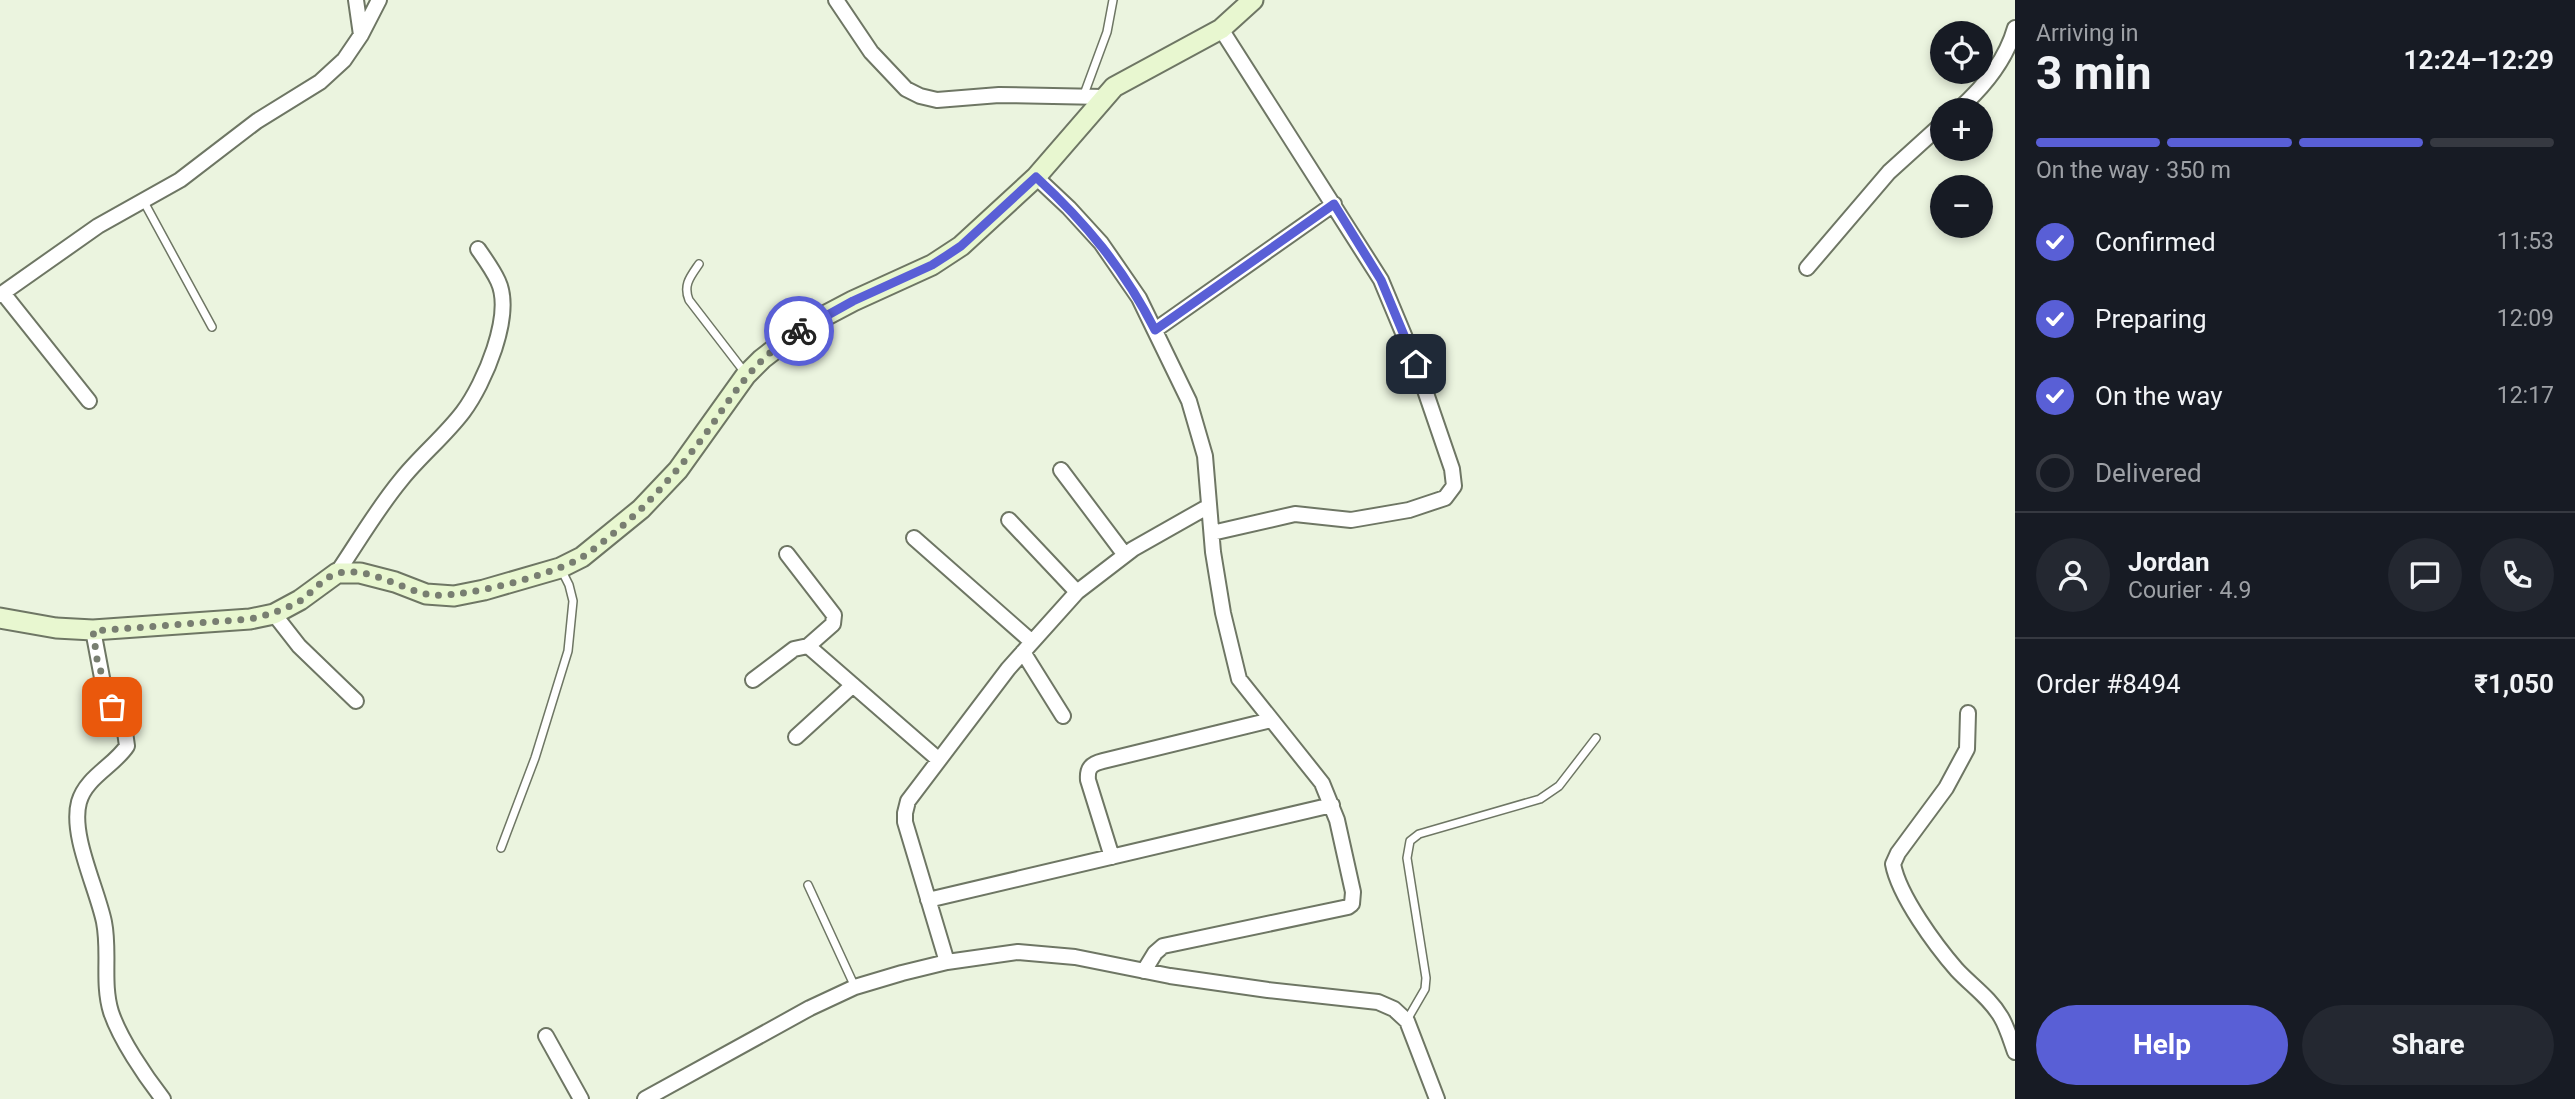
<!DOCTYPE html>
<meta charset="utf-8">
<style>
:root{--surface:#171b24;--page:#242831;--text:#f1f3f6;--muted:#9ea1a6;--line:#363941;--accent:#595fd6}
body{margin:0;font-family:Roboto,sans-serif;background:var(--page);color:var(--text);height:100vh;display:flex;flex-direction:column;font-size:26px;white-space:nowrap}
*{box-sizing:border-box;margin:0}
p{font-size:23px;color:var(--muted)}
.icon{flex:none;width:38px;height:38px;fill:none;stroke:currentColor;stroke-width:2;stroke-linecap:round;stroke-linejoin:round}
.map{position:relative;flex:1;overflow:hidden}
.panel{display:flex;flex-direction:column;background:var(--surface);width:560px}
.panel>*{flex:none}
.fabs{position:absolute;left:1930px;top:21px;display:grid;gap:14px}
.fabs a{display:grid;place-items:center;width:63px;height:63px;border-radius:50%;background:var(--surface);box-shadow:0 4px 10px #0003;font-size:35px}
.pin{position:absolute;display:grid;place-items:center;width:60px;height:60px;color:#fff;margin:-30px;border-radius:14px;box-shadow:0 4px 10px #0006}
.courier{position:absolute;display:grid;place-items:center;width:70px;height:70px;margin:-35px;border:5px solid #595fd6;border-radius:50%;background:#fff;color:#222;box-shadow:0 2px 9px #0007}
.head em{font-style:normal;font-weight:700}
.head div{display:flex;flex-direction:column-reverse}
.head{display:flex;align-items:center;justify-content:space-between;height:119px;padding:0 21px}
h1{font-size:46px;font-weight:700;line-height:52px}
.bar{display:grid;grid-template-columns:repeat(4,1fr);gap:10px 7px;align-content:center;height:84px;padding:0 21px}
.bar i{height:9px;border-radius:5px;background:var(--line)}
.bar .selected{background:var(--accent)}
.bar p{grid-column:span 4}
.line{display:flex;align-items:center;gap:18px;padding:0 21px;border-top:2px solid var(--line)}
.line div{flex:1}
.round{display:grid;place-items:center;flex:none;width:74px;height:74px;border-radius:37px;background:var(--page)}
ol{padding:0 21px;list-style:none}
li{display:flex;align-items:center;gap:21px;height:77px}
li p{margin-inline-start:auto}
li .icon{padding:7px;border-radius:50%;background:var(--accent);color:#fff;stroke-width:4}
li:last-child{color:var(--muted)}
li i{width:38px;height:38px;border:4px solid var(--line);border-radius:50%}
.action{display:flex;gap:14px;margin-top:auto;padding:14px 21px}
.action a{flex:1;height:80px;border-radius:42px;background:var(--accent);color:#fff;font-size:28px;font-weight:700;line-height:80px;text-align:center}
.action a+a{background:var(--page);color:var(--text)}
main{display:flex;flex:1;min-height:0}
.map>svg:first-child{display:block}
</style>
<main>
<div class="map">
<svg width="2015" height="1099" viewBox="0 0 2015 1099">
<rect width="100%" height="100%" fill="#ebf4df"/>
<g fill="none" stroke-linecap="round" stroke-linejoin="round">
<defs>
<path id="lane" d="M1083 97 1107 32 1113 0
M144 202 212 327
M699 264C690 277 683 285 689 300L746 374
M501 848 535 758 568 651 573 601 569 585 561 569
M808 885 855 987
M1407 1020 1425 989 1426 978 1407 858 1410 841 1419 834 1540 799 1559 786 1596 738"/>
<path id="street" d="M356 0 361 35
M836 0 871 52 906 89 920 96 937 100 999 95 1103 97
M1958 110C1983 88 2006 60 2015 28
M1036 177 1069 208 1101 243 1139 298 1189 401 1205 456 1213 552 1223 613 1239 679 1322 783 1337 820 1353 892 1352 904 1348 907 1163 946 1155 953 1144 971
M1807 268 1889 172 1942 124
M3 293 89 401
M0 295 98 226 180 180 257 121 320 82 344 60 361 35 379 0
M1155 330 1334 204
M1061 470 1125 555
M1009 520 1077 592
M1212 533 1295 514 1351 520 1409 510 1445 498 1454 486 1452 469 1416 364 1381 280 1221 29
M914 538 1032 642
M787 554 834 615 833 624 808 646
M337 573C358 542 377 509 401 480 420 456 444 437 463 412 484 384 514 315 498 281 493 270 485 259 478 249
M274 614 299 646 356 701
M93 630 103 683 125 732 127 746C114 766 86 777 79 802 70 835 97 888 104 922 110 952 102 983 111 1012 120 1039 145 1076 163 1099
M1023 652 1063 716
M753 680 794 649 808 646 939 760
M1968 713 1967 749 1946 788 1898 853 1893 864C1899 896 1936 946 1957 970 1972 986 1990 998 2001 1017 2007 1027 2011 1041 2015 1052
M796 737 853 685
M1112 857 1088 780C1087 768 1091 764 1103 761L1271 720
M928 900 1332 805
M947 962 905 822V813L908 801 1008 669 1077 592 1133 549 1209 506
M546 1036 581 1099
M645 1099 810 1008 855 987 902 973 947 962 1018 952 1075 957 1170 976 1268 990 1378 1002 1394 1009 1407 1021 1437 1099"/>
<path id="secondary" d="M0 618 56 628 93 630 250 619 274 614 300 600 337 573H360L395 582 426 594 454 596 484 590 560 568 582 557 641 509 678 470 746 375 762 359 788 339 817 320 853 301 932 265 961 246 1036 177 1114 87 1221 29 1253 0"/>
</defs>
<!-- lane casing -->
<use href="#lane" stroke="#6e7664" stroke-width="10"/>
<!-- street casing -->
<use href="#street" stroke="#6e7664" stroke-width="18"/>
<!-- secondary casing -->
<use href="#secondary" stroke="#6e7664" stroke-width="23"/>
<!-- lane -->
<use href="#lane" stroke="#fff" stroke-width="7"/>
<!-- street -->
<use href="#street" stroke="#fff" stroke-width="14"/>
<!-- secondary -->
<use href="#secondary" stroke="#e8f7d0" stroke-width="19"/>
</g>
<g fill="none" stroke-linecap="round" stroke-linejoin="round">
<!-- done -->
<path stroke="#787e71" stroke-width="7" stroke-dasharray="0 12.6" d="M112 707 97 659 93 631 250 619C268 615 284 610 300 601 312 593 324 576 339 573 369 567 397 587 426 594 457 601 557 574 584 556 604 542 623 526 641 509 665 485 687 459 707 432 737 389 753 361 799 331"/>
<!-- route -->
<path stroke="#595fd6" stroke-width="9" d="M799 331 853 301 932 265 946 256 961 246 1036 177C1086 223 1124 269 1155 330L1334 204 1381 280 1416 364"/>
</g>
</svg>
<div class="fabs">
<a><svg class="icon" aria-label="locate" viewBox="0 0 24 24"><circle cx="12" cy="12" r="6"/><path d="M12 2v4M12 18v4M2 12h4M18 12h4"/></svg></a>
<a>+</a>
<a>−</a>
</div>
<div class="pin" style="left:112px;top:707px;background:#ea580c"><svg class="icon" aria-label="bag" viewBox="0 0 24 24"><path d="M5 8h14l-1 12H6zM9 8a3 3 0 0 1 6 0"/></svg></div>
<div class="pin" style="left:1416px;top:364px;background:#1f2937"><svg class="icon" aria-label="home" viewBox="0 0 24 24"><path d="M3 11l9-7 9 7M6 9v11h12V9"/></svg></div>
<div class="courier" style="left:799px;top:331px"><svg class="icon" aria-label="bike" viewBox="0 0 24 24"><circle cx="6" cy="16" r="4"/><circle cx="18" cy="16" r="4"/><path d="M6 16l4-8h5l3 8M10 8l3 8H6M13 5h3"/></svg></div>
</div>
<section class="panel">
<div class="head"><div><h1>3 min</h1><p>Arriving in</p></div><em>12:24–12:29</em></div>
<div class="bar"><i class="selected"></i><i class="selected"></i><i class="selected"></i><i></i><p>On the way · 350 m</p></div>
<ol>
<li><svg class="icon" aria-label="check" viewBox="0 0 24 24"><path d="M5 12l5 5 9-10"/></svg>Confirmed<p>11:53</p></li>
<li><svg class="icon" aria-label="check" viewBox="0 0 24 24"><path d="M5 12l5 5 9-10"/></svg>Preparing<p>12:09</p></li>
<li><svg class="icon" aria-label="check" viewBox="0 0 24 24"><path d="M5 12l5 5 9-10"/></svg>On the way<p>12:17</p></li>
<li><i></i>Delivered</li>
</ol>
<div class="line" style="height:126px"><a class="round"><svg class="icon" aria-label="person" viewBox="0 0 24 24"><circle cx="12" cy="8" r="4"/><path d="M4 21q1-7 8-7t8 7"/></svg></a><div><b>Jordan</b><p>Courier · 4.9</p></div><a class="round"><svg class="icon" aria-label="chat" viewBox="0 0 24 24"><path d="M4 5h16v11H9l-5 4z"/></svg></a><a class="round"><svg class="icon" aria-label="phone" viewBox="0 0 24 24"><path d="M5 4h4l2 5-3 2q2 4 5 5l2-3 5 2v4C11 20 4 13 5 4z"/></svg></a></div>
<div class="line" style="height:91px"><div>Order #8494</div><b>₹1,050</b></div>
<div class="action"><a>Help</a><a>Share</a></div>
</section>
</main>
